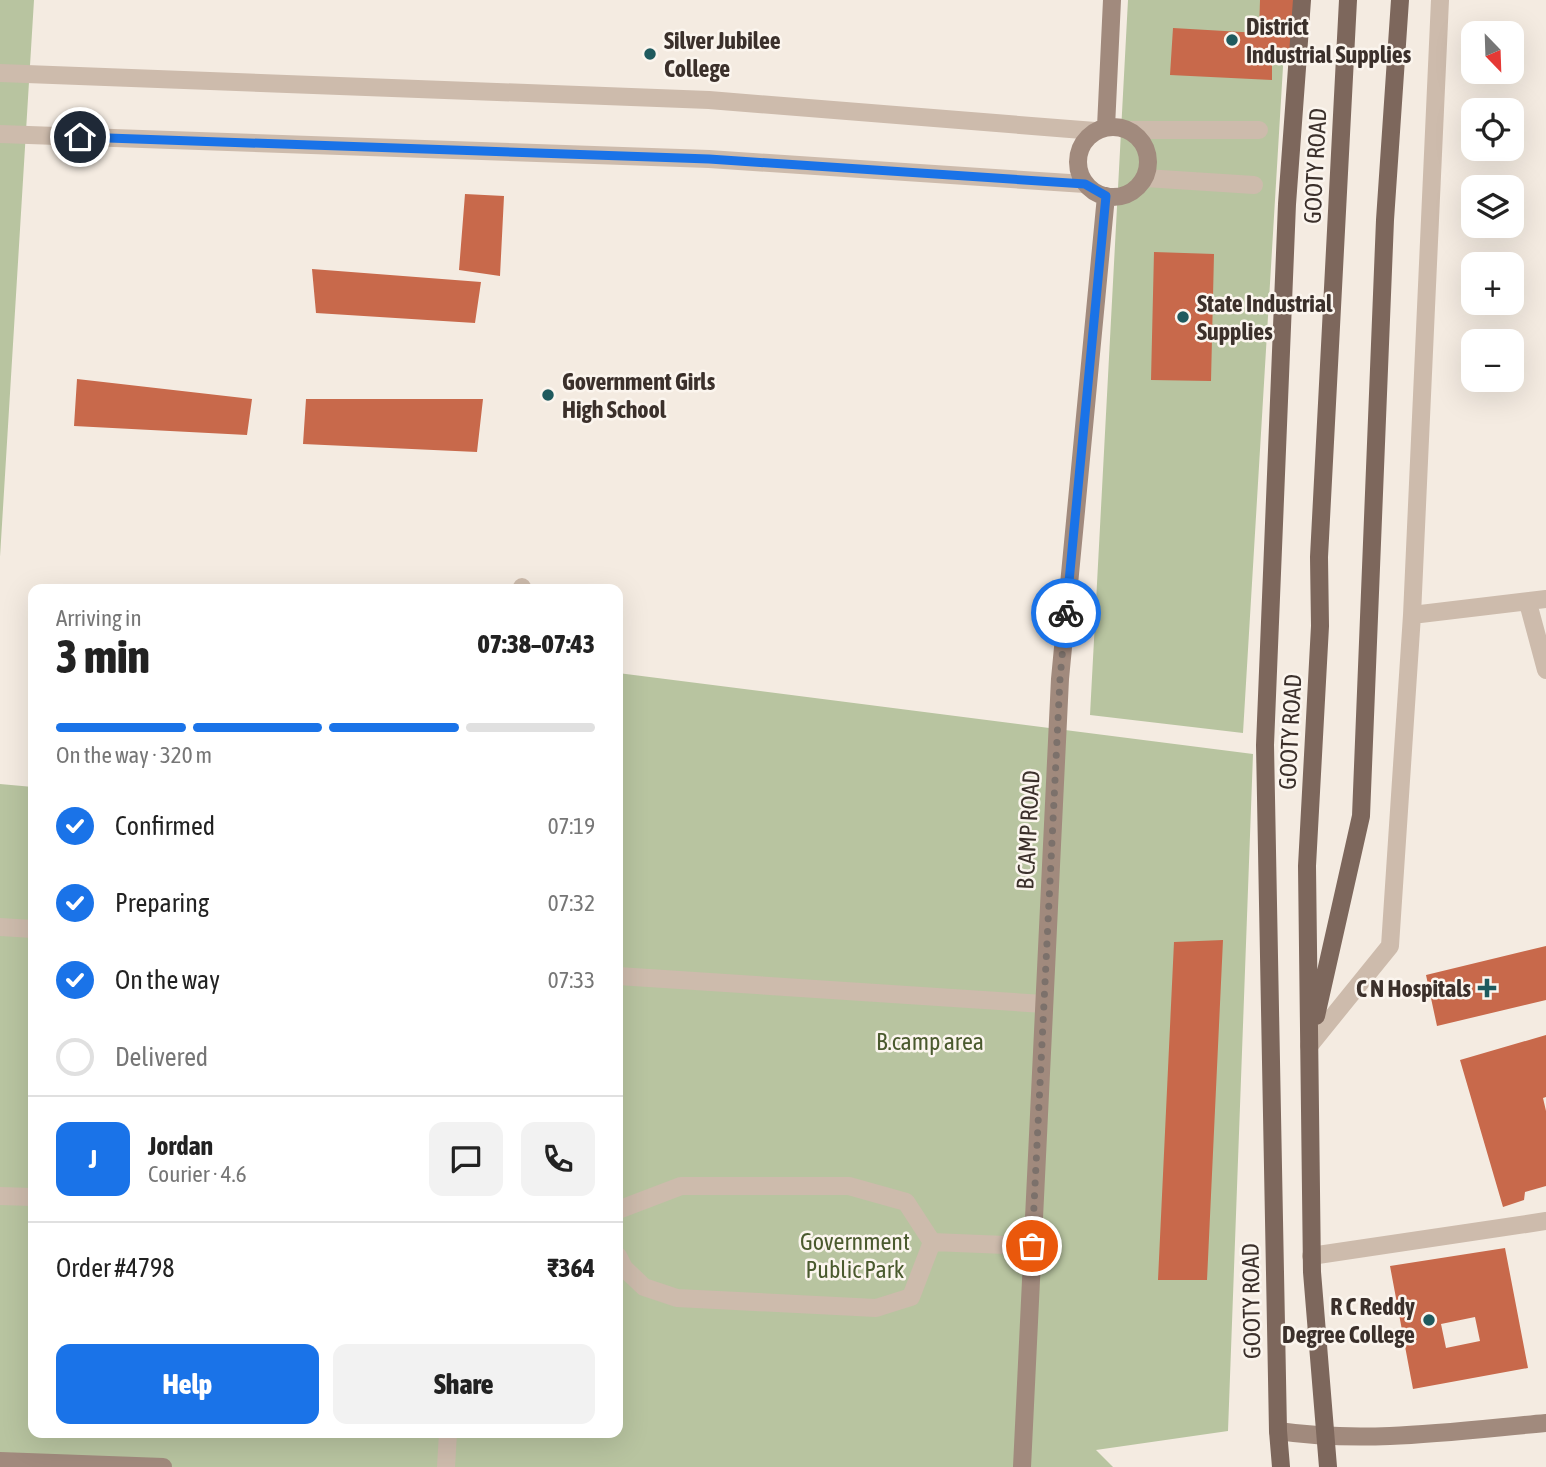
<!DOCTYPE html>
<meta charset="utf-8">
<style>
:root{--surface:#fff;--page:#f2f2f2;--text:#222;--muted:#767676;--line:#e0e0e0;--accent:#1a73e8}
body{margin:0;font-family:"Asap Condensed",sans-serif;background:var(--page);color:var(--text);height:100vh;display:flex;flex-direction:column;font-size:26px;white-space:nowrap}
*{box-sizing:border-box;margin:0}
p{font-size:23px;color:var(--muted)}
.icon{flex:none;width:38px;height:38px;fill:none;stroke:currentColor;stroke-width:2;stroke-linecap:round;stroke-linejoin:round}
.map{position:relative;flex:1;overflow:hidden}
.drawer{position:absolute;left:28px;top:584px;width:595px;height:854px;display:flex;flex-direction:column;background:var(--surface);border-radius:14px;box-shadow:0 7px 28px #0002}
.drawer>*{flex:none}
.needle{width:46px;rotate:157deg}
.fabs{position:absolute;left:1461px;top:21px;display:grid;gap:14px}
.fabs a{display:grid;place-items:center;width:63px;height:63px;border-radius:14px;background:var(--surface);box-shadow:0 7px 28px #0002;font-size:35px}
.pin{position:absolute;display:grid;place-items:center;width:60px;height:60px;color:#fff;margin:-30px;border:4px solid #fff;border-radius:50%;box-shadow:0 2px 7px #0007}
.courier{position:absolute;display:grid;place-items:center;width:70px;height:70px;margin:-35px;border:5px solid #1a73e8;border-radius:50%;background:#fff;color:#222;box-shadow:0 2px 9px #0007}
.summary em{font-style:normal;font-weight:800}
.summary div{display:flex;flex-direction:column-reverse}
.summary{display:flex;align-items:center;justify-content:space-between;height:119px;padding:0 28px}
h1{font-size:46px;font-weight:800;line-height:52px}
.bar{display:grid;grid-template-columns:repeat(4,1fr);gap:10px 7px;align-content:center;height:84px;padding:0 28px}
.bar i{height:9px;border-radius:5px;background:var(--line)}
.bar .active{background:var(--accent)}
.bar p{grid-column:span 4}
.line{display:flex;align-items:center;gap:18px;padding:0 28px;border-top:2px solid var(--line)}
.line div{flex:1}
.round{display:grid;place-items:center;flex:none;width:74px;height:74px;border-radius:14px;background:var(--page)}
ol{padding:0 28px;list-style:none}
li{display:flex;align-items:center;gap:21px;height:77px}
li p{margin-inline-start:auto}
li .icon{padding:7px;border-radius:50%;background:var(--accent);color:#fff;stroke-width:4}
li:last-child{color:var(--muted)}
li i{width:38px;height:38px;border:4px solid var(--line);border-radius:50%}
.button{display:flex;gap:14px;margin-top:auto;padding:14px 28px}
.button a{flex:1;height:80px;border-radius:14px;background:var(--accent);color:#fff;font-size:28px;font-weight:800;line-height:80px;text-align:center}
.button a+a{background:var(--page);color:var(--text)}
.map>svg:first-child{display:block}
</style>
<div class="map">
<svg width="1546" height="1467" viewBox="0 0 1546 1467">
<rect width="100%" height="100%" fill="#f4ebe1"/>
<!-- green -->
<path fill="#b8c4a0" d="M0 0H34L0 557Z
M1128 0H1287L1243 733 1090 715Z
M618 673 1253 754 1228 1431 1096 1450 1113 1467H0V784L33 787V1433H618Z"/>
<!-- building -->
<path fill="#c8694b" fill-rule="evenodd" d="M1260 0H1295L1292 48 1284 51 1283 62 1272 61V80L1170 75 1173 28 1259 33Z
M465 194 504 196 500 276 459 270Z
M1154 252 1214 254 1211 381 1151 380Z
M312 269 481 282 475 323 316 313Z
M77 379 252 399 247 435 74 426Z
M306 399H483L477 452 303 444Z
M1223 940 1207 1280H1158L1174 942Z
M1546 946V1000L1437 1026 1426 975Z
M1546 1035V1097L1543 1098 1546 1111V1186L1525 1192 1524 1200 1503 1207 1460 1060Z
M1505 1248 1528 1368 1413 1389 1390 1266ZM1475 1317 1480 1341 1446 1348 1441 1324Z"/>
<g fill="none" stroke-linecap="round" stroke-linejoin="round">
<!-- street -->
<path stroke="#cdbbac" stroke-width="18" d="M0 73 709 100 1095 131
M1129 130H1259
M0 134 709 159 1085 184
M1145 178 1254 185
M522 590V587
M1528 603 1546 670
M1412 615 1546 599
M0 927 33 929
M618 976 1044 1004
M1309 1046 1390 946 1412 615 1440 0
M0 1196 33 1197
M618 1210 681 1186H849L906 1202 932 1242
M932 1242 1032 1246
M618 1256 624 1268 644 1287 677 1298 876 1308 911 1297 932 1242
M1311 1256 1546 1221
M446 1467 448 1433"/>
<!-- secondary -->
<path stroke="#a18a7d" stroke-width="18" d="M1078 162a35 35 0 1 1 70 0a35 35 0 1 1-70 0Z
M1106 127 1112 0
M1278 1431C1368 1444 1456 1431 1546 1423
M0 1461 163 1467
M1022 1467 1060 679 1106 196"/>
<!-- primary -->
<path stroke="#7d675c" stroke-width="18" d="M1316 1016 1361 816 1385 220 1400 0
M1281 1467 1278 1431 1265 745 1287 204 1302 0
M1328 1467 1312 1272 1307 866 1320 626 1319 557 1348 0"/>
</g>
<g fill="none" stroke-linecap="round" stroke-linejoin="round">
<!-- done -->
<path stroke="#7c716b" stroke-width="7" stroke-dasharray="0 12.6" d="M1032 1246 1060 679 1066 613"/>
<!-- route -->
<path stroke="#1a73e8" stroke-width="9" d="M80 137 709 159 1085 184 1106 196 1066 613"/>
</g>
<!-- markers -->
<g fill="#1f5a5e" stroke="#fbf5ee" stroke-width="2.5">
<circle cx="1232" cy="40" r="7"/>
<circle cx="650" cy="54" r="7"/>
<circle cx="1183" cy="317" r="7"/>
<circle cx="548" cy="395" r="7"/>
<path d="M1483.5 977.5h7v7h7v7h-7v7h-7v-7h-7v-7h7z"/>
<circle cx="1429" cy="1320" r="7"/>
</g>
<g text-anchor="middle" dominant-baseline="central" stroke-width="5" stroke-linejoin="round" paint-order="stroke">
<!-- poi labels -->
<g font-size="24" font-weight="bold" fill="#3b302b" stroke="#fbf5ee" text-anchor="start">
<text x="1246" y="26">District<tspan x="1246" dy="28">Industrial Supplies</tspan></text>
<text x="664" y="40">Silver Jubilee<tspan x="664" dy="28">College</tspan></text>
<text x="1197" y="303">State Industrial<tspan x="1197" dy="28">Supplies</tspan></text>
<text x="562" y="381">Government Girls<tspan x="562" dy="28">High School</tspan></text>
<text x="1471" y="988" text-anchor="end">C N Hospitals</text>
<text x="1415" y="1306" text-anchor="end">R C Reddy<tspan x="1415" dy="28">Degree College</tspan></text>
</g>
<!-- street labels -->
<g font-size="24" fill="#3b302b" stroke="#fbf5ee">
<text transform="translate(1315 166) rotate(-87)">GOOTY ROAD</text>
<text transform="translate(1290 732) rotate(-87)">GOOTY ROAD</text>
<text transform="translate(1028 830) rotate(-87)">B CAMP ROAD</text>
<text transform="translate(1251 1301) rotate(-91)">GOOTY ROAD</text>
</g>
<!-- park labels -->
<g font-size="24" fill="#4a5a2e" stroke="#fbf5ee">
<text x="930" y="1041">B.camp area</text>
<text x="855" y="1241">Government<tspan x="855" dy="28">Public Park</tspan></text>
</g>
</g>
</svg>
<div class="fabs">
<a><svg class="needle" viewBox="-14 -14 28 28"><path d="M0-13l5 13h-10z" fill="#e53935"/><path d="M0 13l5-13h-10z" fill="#767676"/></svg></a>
<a><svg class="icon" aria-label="locate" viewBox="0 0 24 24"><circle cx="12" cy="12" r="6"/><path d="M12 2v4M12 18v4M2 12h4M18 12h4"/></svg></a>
<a><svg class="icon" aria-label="layers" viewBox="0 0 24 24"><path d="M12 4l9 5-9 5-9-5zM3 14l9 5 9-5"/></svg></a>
<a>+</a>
<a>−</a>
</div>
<div class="pin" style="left:1032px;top:1246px;background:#ea580c"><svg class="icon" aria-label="bag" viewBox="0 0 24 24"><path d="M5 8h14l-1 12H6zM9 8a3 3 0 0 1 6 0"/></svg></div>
<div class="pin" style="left:80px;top:137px;background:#1f2937"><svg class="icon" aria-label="home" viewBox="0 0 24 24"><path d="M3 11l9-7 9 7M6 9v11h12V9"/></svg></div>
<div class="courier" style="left:1066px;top:613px"><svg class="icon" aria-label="bike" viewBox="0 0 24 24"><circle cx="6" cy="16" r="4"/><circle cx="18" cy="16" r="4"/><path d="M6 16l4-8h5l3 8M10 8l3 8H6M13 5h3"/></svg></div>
<section class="drawer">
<div class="summary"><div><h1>3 min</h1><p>Arriving in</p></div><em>07:38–07:43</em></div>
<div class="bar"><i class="active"></i><i class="active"></i><i class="active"></i><i></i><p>On the way · 320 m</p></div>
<ol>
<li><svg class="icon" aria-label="check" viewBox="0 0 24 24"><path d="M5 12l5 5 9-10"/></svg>Confirmed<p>07:19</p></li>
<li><svg class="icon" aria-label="check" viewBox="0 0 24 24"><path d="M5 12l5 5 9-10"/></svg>Preparing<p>07:32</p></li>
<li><svg class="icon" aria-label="check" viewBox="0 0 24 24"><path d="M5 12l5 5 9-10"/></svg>On the way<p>07:33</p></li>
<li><i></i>Delivered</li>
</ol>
<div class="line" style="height:126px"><b class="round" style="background:var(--accent);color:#fff">J</b><div><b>Jordan</b><p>Courier · 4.6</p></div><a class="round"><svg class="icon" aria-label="chat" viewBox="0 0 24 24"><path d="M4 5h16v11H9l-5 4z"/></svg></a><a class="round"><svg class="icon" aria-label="phone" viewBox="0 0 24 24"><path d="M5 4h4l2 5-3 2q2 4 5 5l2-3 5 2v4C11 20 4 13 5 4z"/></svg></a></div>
<div class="line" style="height:91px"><div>Order #4798</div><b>₹364</b></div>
<div class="button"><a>Help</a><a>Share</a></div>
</section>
</div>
